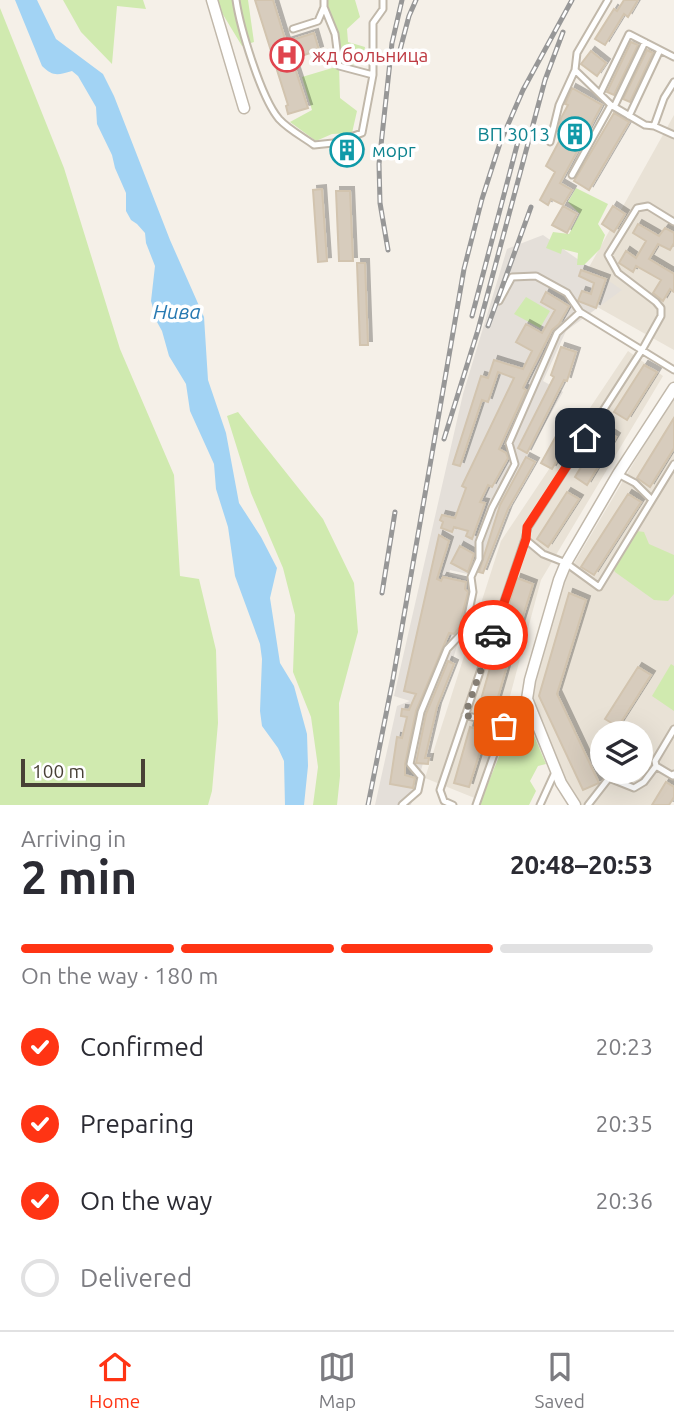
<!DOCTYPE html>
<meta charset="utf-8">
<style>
:root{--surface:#fff;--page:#f2f2f3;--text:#2b2b33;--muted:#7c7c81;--line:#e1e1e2;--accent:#ff3414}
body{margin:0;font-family:Ubuntu,sans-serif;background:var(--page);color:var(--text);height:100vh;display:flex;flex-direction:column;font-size:26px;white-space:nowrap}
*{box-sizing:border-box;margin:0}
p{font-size:23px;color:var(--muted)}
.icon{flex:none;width:38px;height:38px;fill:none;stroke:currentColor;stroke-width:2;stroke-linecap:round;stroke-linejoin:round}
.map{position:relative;height:805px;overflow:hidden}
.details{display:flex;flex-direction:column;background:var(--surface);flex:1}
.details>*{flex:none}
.tools{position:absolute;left:590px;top:721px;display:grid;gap:14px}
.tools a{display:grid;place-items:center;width:63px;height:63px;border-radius:50%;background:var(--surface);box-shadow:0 7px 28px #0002;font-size:35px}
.scale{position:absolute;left:21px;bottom:18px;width:124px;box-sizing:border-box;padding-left:7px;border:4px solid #484136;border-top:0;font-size:19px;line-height:24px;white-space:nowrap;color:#484136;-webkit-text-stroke:5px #fff;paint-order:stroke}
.pin{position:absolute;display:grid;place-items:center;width:60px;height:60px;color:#fff;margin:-30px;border-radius:14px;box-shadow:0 4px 10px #0006}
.courier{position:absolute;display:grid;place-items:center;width:70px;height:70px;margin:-35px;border:5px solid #ff3414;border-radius:50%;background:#fff;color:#222;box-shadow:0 2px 9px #0007}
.summary em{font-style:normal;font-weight:600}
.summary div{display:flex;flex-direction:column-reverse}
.summary{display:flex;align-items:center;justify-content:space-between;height:119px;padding:0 21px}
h1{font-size:46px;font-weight:600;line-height:52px}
.bar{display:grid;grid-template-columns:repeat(4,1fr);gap:10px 7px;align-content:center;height:84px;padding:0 21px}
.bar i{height:9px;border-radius:5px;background:var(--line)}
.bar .on{background:var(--accent)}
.bar p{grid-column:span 4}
ol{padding:0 21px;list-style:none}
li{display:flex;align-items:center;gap:21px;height:77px}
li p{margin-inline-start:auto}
li .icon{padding:7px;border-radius:50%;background:var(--accent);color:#fff;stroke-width:4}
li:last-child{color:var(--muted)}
li i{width:38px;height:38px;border:4px solid var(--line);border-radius:50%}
.tab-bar{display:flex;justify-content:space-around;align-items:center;height:98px;border-top:2px solid var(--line);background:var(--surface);font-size:19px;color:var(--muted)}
.tab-bar a{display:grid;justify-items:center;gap:4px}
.tab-bar .on{color:var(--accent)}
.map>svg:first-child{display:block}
</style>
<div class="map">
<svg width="674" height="805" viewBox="0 0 674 805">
<defs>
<filter id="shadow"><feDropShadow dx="4" dy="-4" stdDeviation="0" flood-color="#0004"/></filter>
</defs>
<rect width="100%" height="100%" fill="#f5f0e8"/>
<!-- residential -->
<path fill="#e9e2d6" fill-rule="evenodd" d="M674 115V350L574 294Z
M628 351 663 376 541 580 482 801 425 778 501 541Z
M674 395V793L667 805H581L574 801 528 696 560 587ZM602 733H640V772H602Z"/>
<!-- industrial -->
<path fill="#e4dfd9" d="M543 235 622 290 566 331 543 381 563 392 511 484 476 576 450 570 449 574 475 583 411 805H375L397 706 410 701 394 696 463 394 507 249Z"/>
<!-- green -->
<path fill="#d0eaaf" d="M63 0H143L146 9 117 6 112 64 81 32Z
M217 0H248L254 42 242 46 219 8Z
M321 0H355L360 17 347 29 348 42 365 47 362 65 346 64Z
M0 8 64 168 120 349 174 475 180 576 199 579 216 650 218 723 212 791 208 805H0Z
M339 66 340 98 357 111 352 133 332 134 316 141 290 122 312 110 302 77Z
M576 188 608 204 598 224 605 235 600 249 584 265H577L578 253 562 249 561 254 546 248 553 232 569 234 580 214 568 202Z
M526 297 550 311 540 328 514 314Z
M238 412 323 519 354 583 358 632 339 703 340 776 337 805H313L318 767 311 717 293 672 295 615 283 568 251 493 227 416Z
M637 531 644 532 649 544 674 555V594L668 601 654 600 615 572 613 568Z
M671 664 674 666V711L652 696Z
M524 712 546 764 538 766 530 781 536 791 529 805H479L515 718Z"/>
<!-- water -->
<path fill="#a2d3f4" d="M15 0H37L56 39 103 74 114 96 170 240 204 317 208 380 226 433 239 503 261 537 277 568 270 598 280 663 294 686 307 734 308 766 304 805H285L284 761 278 748 262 726 260 711 262 659 260 644 235 576 228 527 216 489 214 464 190 411 186 384 169 356 162 331 157 322 151 301 155 266 146 243 145 233 137 224 131 220 126 211V193L115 168 112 155 97 124 96 107 78 76 72 71C58 75 53 77 42 66Z"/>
<!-- building -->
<path fill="#d7ccbd" stroke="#d2c4af" stroke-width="2" filter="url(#shadow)" d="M255 0H273L286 42 314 33 319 50 292 59 308 108 288 114 286 106 288 105Z
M624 0H638L628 17 624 14 605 45 595 39 614 9 617 11Z
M631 42 638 45 614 95 607 92Z
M647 50 653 53 630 102 623 99Z
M591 51 606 63 597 76 581 64Z
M572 88 602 105 560 183 572 190 563 205 551 199 548 205 540 200 555 172 546 166 563 134 558 131 561 118 568 105 565 104Z
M614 113 629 122 589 190 574 181Z
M355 141 360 153 340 160 335 148Z
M322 189 327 261 318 262 313 190Z
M336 191H350L353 261H339Z
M563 206 577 214 567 233 552 225Z
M613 206 625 214 614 232 602 224Z
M638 224 659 236 665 228 674 233V243L670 250 658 244 649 259 674 274V292L670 289 663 301 653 293 661 280 636 266 633 272 619 263 626 251 636 258 646 241 633 233Z
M357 263H365L368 345H360Z
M581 270 606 279 596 308 578 301 582 291 591 294 594 283 579 276Z
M546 292 569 306 559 324 552 330 523 388 526 390 499 449 506 453 508 458 492 487 488 485 480 502 485 503 472 539 466 536 468 531 454 527 452 532 441 528 443 522 440 520 442 515 455 518 466 488 462 486 514 378 498 372 488 402 482 400 460 466 453 464 481 376 488 378 494 360 523 369 532 351 516 342 526 324 542 333 555 310 541 302Z
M561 347 576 352 567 381 564 380 527 453 518 448 554 377 551 375Z
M644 365 657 372 627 420 614 412Z
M674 418V448L650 487 637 478Z
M604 429 616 437 587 485 575 477Z
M556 436 567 442 552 469 541 463Z
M526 457 535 462 508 509 483 573 479 572 500 505Z
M567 492 579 499 548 547 537 539Z
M628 494 641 502 594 575 581 567Z
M439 535 449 541 437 579 441 581 443 577 466 582 465 589 468 592 459 628 454 634 449 633 416 711 405 764V775L415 778 413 788 390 784 397 737 402 738 407 717 401 716 402 709 409 710 416 694 404 691Z
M460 546 474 554 468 572 451 563Z
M517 578 533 584 516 639 500 634Z
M569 593 586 600 557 694 599 783 583 790 539 696Z
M494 654 509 659 493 714 478 710Z
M448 661 454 664 437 707 425 758H429L428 764 416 763 426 714Z
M638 667 651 675 618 727 605 719Z
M470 727 486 732 469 787 454 783Z
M666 782 674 787V797L669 805H652Z"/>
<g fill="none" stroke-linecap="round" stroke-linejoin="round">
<defs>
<path id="service" d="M236 0C240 27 261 98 279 119 288 129 303 137 314 145L333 143 362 133 373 75 339 66 335 34 324 7V0
M293 29 318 21 324 7
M575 70 577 53 608 0
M373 75V23L383 9V0
M674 82 664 98 654 126 674 135
M600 94 629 34 674 57
M614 107 645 42
M629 116 660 50
M550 142 559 105 575 70 611 105
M572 175 611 105 645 125 654 126
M499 301 512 277 536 276 567 293 580 312 674 370
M618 474 635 483 651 499
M525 539 528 527 642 350 661 316V308L656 302 618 273 608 255 637 208 648 206 674 222
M465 715 504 726 527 699
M656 766 673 776 674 774
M402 805 418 791 421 777 410 764 421 712 447 649 465 630 473 592 471 577 479 559V542L492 508 515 464 509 443 557 333 580 312
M453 805 444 801 440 790 525 539 543 554 566 563 599 587 674 464
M476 805 504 726
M540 805 556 770
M588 805 609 778 634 788 644 782 656 766 655 761 674 729"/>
<path id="minor" d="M212 0 244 108
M575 805 561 783 527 699 530 680 559 580 566 563 618 474 674 388"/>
</defs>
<!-- service casing -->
<use href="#service" stroke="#c1b8aa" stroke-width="9"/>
<!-- minor casing -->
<use href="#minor" stroke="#c1b8aa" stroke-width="13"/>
<!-- service -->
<use href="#service" stroke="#fff" stroke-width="5"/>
<!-- minor -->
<use href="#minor" stroke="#fff" stroke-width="10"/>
<defs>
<path id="rail" d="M400 50 409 16 416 0
M388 250 380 203 379 164 392 43 402 0
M472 316 521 130
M488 326 531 207
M444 439 478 330 545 80 563 32
M382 593 395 512
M368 805 393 679 464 269 482 199 500 143 523 90 572 0"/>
</defs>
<!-- rail casing -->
<use href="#rail" stroke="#979797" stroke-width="5"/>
<!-- rail -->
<use href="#rail" stroke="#fff" stroke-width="2.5" stroke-dasharray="8" stroke-linecap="butt"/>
</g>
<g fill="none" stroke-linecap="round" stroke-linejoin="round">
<!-- done -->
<path stroke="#857e74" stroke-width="7" stroke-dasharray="0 12.6" d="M493 635 465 715 504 726"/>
<!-- route -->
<path stroke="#ff3414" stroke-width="9" d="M493 635 526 539 527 527 585 438"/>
</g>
<!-- icons -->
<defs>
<symbol id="hospital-ring" viewBox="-11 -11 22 22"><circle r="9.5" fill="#fff" stroke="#e0444e" stroke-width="1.5"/><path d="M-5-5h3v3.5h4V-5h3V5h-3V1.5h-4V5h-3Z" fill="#e0444e"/></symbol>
<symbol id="building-ring" viewBox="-11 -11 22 22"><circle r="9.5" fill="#fff" stroke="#0f9aa8" stroke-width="1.5"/><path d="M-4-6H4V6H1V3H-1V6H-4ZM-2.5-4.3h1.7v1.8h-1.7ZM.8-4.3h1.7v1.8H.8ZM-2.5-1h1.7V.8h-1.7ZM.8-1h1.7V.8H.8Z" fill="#0f9aa8"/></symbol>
</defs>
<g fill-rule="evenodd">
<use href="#hospital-ring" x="268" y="36" width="38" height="38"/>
<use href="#building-ring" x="556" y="115" width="38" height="38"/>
<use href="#building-ring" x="328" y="131" width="38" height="38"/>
</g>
<g text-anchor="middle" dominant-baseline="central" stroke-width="7" stroke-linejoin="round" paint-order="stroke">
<!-- health labels -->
<g font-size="19" fill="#be3a42" stroke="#fff" text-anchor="start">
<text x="312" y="55">жд больница</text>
</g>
<!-- culture labels -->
<g font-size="19" fill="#0d838f" stroke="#fff" text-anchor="end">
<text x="550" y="134">ВП 3013</text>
<text x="372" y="150" text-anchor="start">морг</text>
</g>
<!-- water labels -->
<g font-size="21" font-style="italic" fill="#297ab2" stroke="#fff">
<text x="177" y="311">Нива</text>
</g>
</g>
</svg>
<div class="tools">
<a><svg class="icon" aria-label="layers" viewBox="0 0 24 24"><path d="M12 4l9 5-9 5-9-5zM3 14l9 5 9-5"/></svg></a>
</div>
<div class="scale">100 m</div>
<div class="pin" style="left:504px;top:726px;background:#ea580c"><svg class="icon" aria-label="bag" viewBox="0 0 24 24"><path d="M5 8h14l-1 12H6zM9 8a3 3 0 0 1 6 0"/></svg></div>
<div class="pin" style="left:585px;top:438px;background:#1f2937"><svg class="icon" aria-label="home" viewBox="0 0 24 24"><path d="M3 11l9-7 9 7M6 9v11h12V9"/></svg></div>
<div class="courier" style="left:493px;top:635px"><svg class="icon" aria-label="car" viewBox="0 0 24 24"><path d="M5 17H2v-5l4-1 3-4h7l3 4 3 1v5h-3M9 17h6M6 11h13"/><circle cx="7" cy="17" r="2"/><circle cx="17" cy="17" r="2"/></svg></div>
</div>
<section class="details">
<div class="summary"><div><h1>2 min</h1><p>Arriving in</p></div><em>20:48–20:53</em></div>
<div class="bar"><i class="on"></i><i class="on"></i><i class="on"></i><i></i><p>On the way · 180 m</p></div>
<ol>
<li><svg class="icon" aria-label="check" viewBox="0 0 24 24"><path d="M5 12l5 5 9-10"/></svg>Confirmed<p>20:23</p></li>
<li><svg class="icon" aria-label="check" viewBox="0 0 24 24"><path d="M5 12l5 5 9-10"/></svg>Preparing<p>20:35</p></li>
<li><svg class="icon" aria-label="check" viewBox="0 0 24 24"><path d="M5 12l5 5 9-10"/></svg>On the way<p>20:36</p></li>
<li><i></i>Delivered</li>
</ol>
</section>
<nav class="tab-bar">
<a class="on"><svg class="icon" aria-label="home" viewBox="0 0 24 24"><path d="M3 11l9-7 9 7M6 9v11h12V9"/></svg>Home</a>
<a><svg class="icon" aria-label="map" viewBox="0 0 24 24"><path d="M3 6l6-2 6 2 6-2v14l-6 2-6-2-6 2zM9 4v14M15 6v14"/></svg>Map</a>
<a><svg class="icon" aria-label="saved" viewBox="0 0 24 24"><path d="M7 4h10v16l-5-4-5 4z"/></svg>Saved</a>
</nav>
